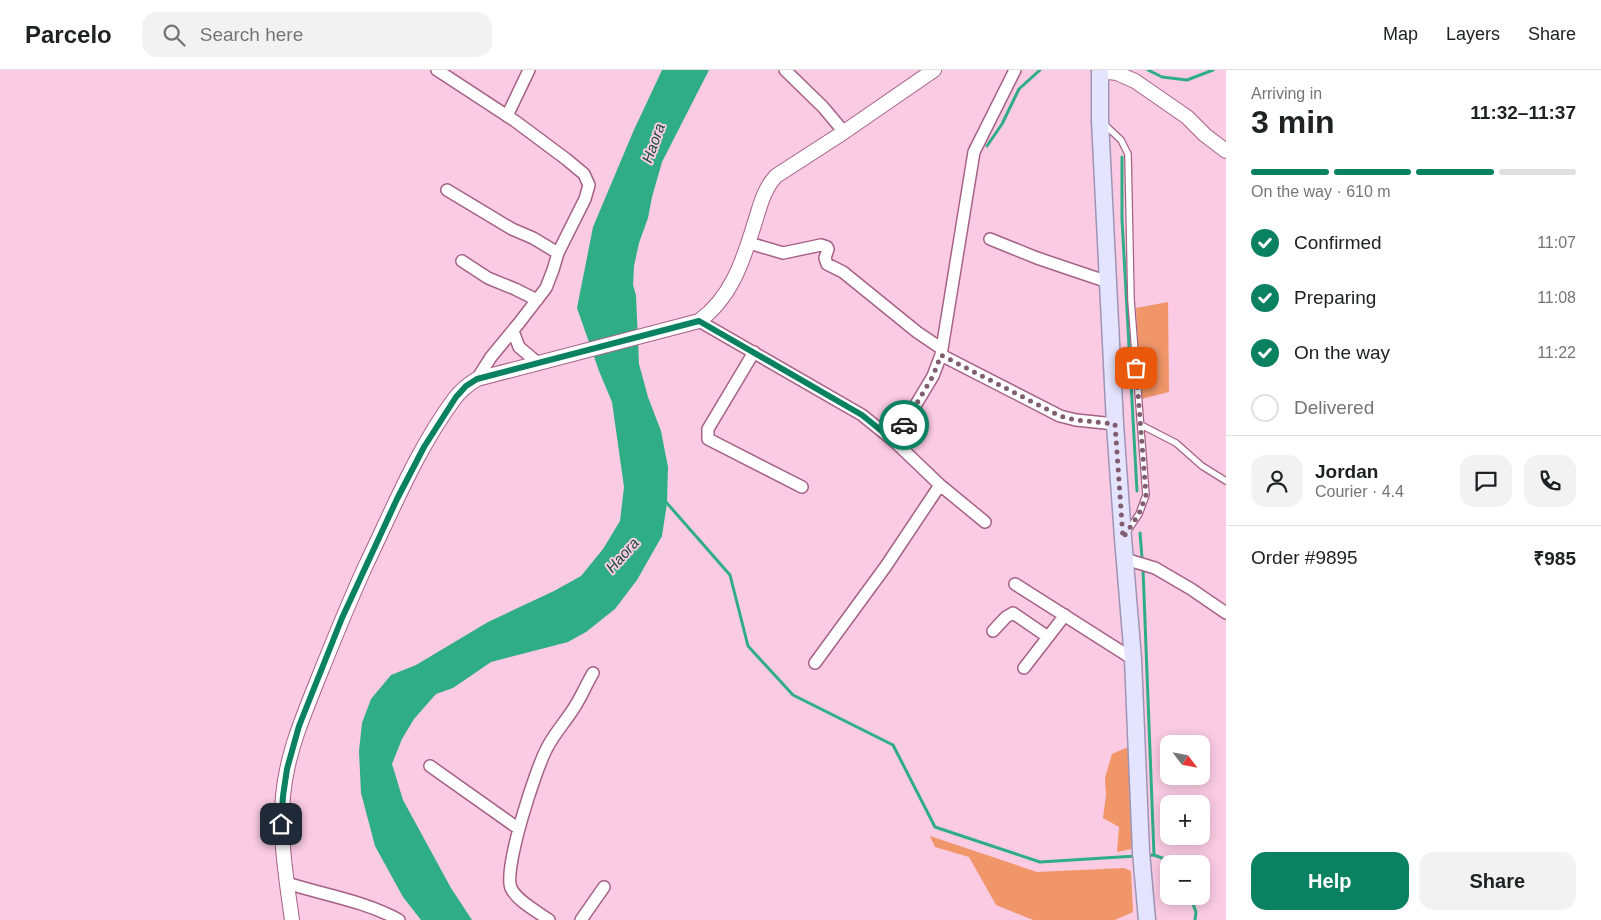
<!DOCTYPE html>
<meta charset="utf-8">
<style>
:root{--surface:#fff;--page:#f2f2f2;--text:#202124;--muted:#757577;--line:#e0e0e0;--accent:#0a8160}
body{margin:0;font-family:Arial,sans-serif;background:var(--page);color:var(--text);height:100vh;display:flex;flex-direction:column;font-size:19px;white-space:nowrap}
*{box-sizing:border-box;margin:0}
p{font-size:16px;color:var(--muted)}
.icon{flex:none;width:28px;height:28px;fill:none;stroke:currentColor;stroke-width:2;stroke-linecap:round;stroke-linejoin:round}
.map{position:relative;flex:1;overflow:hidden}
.sheet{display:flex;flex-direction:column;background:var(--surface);width:375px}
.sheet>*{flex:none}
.needle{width:32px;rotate:122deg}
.buttons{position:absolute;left:1160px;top:665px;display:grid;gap:10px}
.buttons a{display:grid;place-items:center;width:50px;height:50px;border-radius:10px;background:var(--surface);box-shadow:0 2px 12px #0003;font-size:25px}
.pin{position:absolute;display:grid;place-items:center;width:42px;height:42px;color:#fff;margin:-21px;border-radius:10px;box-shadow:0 2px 8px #0006}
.courier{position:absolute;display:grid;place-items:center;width:50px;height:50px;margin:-25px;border:4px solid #0a8160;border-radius:50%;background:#fff;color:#222;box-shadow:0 1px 6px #0007}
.headline em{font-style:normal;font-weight:600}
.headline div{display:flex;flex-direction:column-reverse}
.headline{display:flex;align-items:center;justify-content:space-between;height:85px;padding:0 25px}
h1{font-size:32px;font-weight:600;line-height:38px}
.bar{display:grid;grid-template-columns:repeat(4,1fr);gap:8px 5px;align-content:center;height:60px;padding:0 25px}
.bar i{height:6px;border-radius:4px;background:var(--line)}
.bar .active{background:var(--accent)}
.bar p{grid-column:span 4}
.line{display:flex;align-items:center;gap:12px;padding:0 25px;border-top:1px solid var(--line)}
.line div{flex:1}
.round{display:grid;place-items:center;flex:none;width:52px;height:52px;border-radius:15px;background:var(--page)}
ol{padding:0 25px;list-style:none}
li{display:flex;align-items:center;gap:15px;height:55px}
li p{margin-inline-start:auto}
li .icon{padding:5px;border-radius:50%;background:var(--accent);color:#fff;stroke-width:4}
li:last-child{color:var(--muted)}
li i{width:28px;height:28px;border:2px solid var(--line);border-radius:50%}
.cta{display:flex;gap:10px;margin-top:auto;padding:10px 25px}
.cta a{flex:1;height:58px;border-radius:15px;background:var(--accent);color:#fff;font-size:20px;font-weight:600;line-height:58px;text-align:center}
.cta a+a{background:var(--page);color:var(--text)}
header{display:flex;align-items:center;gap:30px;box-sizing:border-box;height:70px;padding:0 25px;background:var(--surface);border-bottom:1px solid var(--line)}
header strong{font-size:24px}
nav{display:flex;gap:28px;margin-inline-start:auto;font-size:18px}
.search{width:350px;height:45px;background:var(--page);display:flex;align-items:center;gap:12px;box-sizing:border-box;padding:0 18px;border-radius:15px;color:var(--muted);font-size:19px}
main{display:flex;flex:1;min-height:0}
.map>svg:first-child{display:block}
</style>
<header>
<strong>Parcelo</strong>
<div class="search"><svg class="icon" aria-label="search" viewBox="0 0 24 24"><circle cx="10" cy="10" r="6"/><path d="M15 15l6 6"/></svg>Search here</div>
<nav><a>Map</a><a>Layers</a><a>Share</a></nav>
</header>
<main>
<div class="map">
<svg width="1226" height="850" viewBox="0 0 1226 850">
<rect width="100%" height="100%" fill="#facbe3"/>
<!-- green -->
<path fill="#f09669" d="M1168 232 1169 322 1141 329 1136 238Z
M1133 675 1136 778 1117 782 1119 757 1103 748 1106 725 1105 708 1112 684Z
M930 766 1037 802 1124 798 1131 801 1133 842 1115 850H1033L996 835 969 787 935 777Z"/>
<!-- water -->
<path fill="#2fae86" d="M662 0H709L662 92 652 127 648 148 639 173 634 196 633 215 636 225 639 294 648 327 661 361 668 397 667 433 662 466 637 510 615 539 586 562 568 572 491 592 453 618 436 624 414 649 402 669 392 694 403 730 451 818 472 850H421L403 827 375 776 361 723 359 681 362 653 371 629 391 605 416 595 488 552 554 521 581 506 603 479 620 451 624 417 612 332 599 301 577 238 593 157 633 62Z"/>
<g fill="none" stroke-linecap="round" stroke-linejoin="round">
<!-- stream -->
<path stroke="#2fae86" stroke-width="3" d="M1148 0 1162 7 1187 10 1213 0
M987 76 1002 54 1019 19 1040 0
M1122 87V149L1137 421
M666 432 730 505 748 576 793 625 893 675 935 757 1040 792 1136 786
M1140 463 1142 488
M1143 499 1154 785
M1145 786 1154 785 1178 794
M1190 826 1196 842 1195 850"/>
<defs>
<path id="service" d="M1104 54 1121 70 1128 84 1131 230 1146 425 1139 444 1127 462
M1141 355 1176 373 1202 396 1226 411"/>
<path id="minor" d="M437 0 515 51 566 89 584 104 589 115 585 129 558 183 553 200 546 218 519 253 491 287 477 309
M785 0 823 37 844 62
M507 46 529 0
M447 120 512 159 533 168 558 183
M990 169 1037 188 1108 212
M749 173 783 183 821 175 827 177 828 179 825 188 827 194 843 202 917 262 942 279
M462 191 488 208 515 219 537 230
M699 251 862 345 894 371 940 415 985 452
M513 261 519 277 538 293
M754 282 708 359V369L802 417
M941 285 1060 346 1076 350 1115 354
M894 371 933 306 941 285 974 82 1015 0
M1125 489 1155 498 1191 519 1226 543
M1015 514 1133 589
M993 561 1006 547 1013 543 1048 567 1065 545
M815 593 886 496 940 415
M1024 598 1048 567
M430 696 519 759
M287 813C324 825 365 831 399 850
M549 850C538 842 517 831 511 818 503 799 536 698 547 678 555 662 568 649 577 633 583 623 587 613 593 603
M581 850 604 817"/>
<path id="tertiary" d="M1100 1 1117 3 1135 11 1187 47 1205 65 1226 81
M292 850C285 800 276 750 287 700 293 670 305 642 316 614 332 574 348 534 366 495 393 439 417 379 455 328 461 320 469 314 477 309L699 251C731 228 743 191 754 155 760 137 763 120 776 106L844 62 934 0"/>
<path id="primary" d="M1100 0V50L1115 354 1123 468 1133 589 1141 782 1147 850"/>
</defs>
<!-- service casing -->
<use href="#service" stroke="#a66186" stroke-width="8"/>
<!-- minor casing -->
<use href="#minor" stroke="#a66186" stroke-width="14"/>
<!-- tertiary casing -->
<use href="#tertiary" stroke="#a66186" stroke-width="16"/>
<!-- primary casing -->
<use href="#primary" stroke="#9f94b6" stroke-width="19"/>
<!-- service -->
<use href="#service" stroke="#fff" stroke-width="5.5"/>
<!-- minor -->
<use href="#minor" stroke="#fff" stroke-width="11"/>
<!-- tertiary -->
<use href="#tertiary" stroke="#fff" stroke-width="14"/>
<!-- primary -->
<use href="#primary" stroke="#e5e4fe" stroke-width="16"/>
</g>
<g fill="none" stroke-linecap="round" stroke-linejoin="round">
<!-- done -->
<path stroke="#805d70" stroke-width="5" stroke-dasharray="0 9" d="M904 355 933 306 941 285 1060 346 1076 350 1115 354 1123 468 1139 444 1146 425 1136 298"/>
<!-- route -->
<path stroke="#0a8160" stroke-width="6" d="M281 754 283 726 287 699 299 656 342 548 397 429 424 377 456 327 466 316 477 309 699 251 862 345 894 371 904 355"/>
</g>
<g text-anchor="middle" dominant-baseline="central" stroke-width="4" stroke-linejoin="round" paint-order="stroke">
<!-- water labels -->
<g font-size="15" font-style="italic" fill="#184b39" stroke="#facbe3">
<text transform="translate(653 73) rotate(-70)">Haora</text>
<text transform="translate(622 485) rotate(-48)">Haora</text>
</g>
</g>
</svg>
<div class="buttons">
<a><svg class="needle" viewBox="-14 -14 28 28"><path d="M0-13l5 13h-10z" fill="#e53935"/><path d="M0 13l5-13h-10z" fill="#757577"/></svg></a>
<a>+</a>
<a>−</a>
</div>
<div class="pin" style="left:1136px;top:298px;background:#ea580c"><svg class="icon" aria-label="bag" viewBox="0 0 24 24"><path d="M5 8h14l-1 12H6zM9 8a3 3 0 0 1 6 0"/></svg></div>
<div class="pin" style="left:281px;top:754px;background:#1f2937"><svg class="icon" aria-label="home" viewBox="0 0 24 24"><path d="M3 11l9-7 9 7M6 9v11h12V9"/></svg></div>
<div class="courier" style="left:904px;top:355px"><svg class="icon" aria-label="car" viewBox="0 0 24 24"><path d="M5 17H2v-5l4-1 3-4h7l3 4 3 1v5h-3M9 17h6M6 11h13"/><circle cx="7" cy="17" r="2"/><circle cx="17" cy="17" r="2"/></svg></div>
</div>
<section class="sheet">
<div class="headline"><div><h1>3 min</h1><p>Arriving in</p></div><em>11:32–11:37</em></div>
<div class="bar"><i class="active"></i><i class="active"></i><i class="active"></i><i></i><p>On the way · 610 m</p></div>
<ol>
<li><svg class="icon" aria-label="check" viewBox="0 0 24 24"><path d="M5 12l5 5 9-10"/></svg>Confirmed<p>11:07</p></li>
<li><svg class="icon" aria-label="check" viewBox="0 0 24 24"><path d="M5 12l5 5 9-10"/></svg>Preparing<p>11:08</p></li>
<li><svg class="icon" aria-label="check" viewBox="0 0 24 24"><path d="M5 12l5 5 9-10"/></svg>On the way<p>11:22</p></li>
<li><i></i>Delivered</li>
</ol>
<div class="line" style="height:90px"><a class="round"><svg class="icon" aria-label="person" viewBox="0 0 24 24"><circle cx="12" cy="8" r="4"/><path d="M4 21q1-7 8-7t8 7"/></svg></a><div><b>Jordan</b><p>Courier · 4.4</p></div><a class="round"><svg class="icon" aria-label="chat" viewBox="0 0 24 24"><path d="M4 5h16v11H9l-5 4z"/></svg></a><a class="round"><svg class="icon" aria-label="phone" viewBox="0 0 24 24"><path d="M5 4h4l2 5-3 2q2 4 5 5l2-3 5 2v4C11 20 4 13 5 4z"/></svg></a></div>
<div class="line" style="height:65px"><div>Order #9895</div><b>₹985</b></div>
<div class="cta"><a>Help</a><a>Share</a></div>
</section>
</main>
